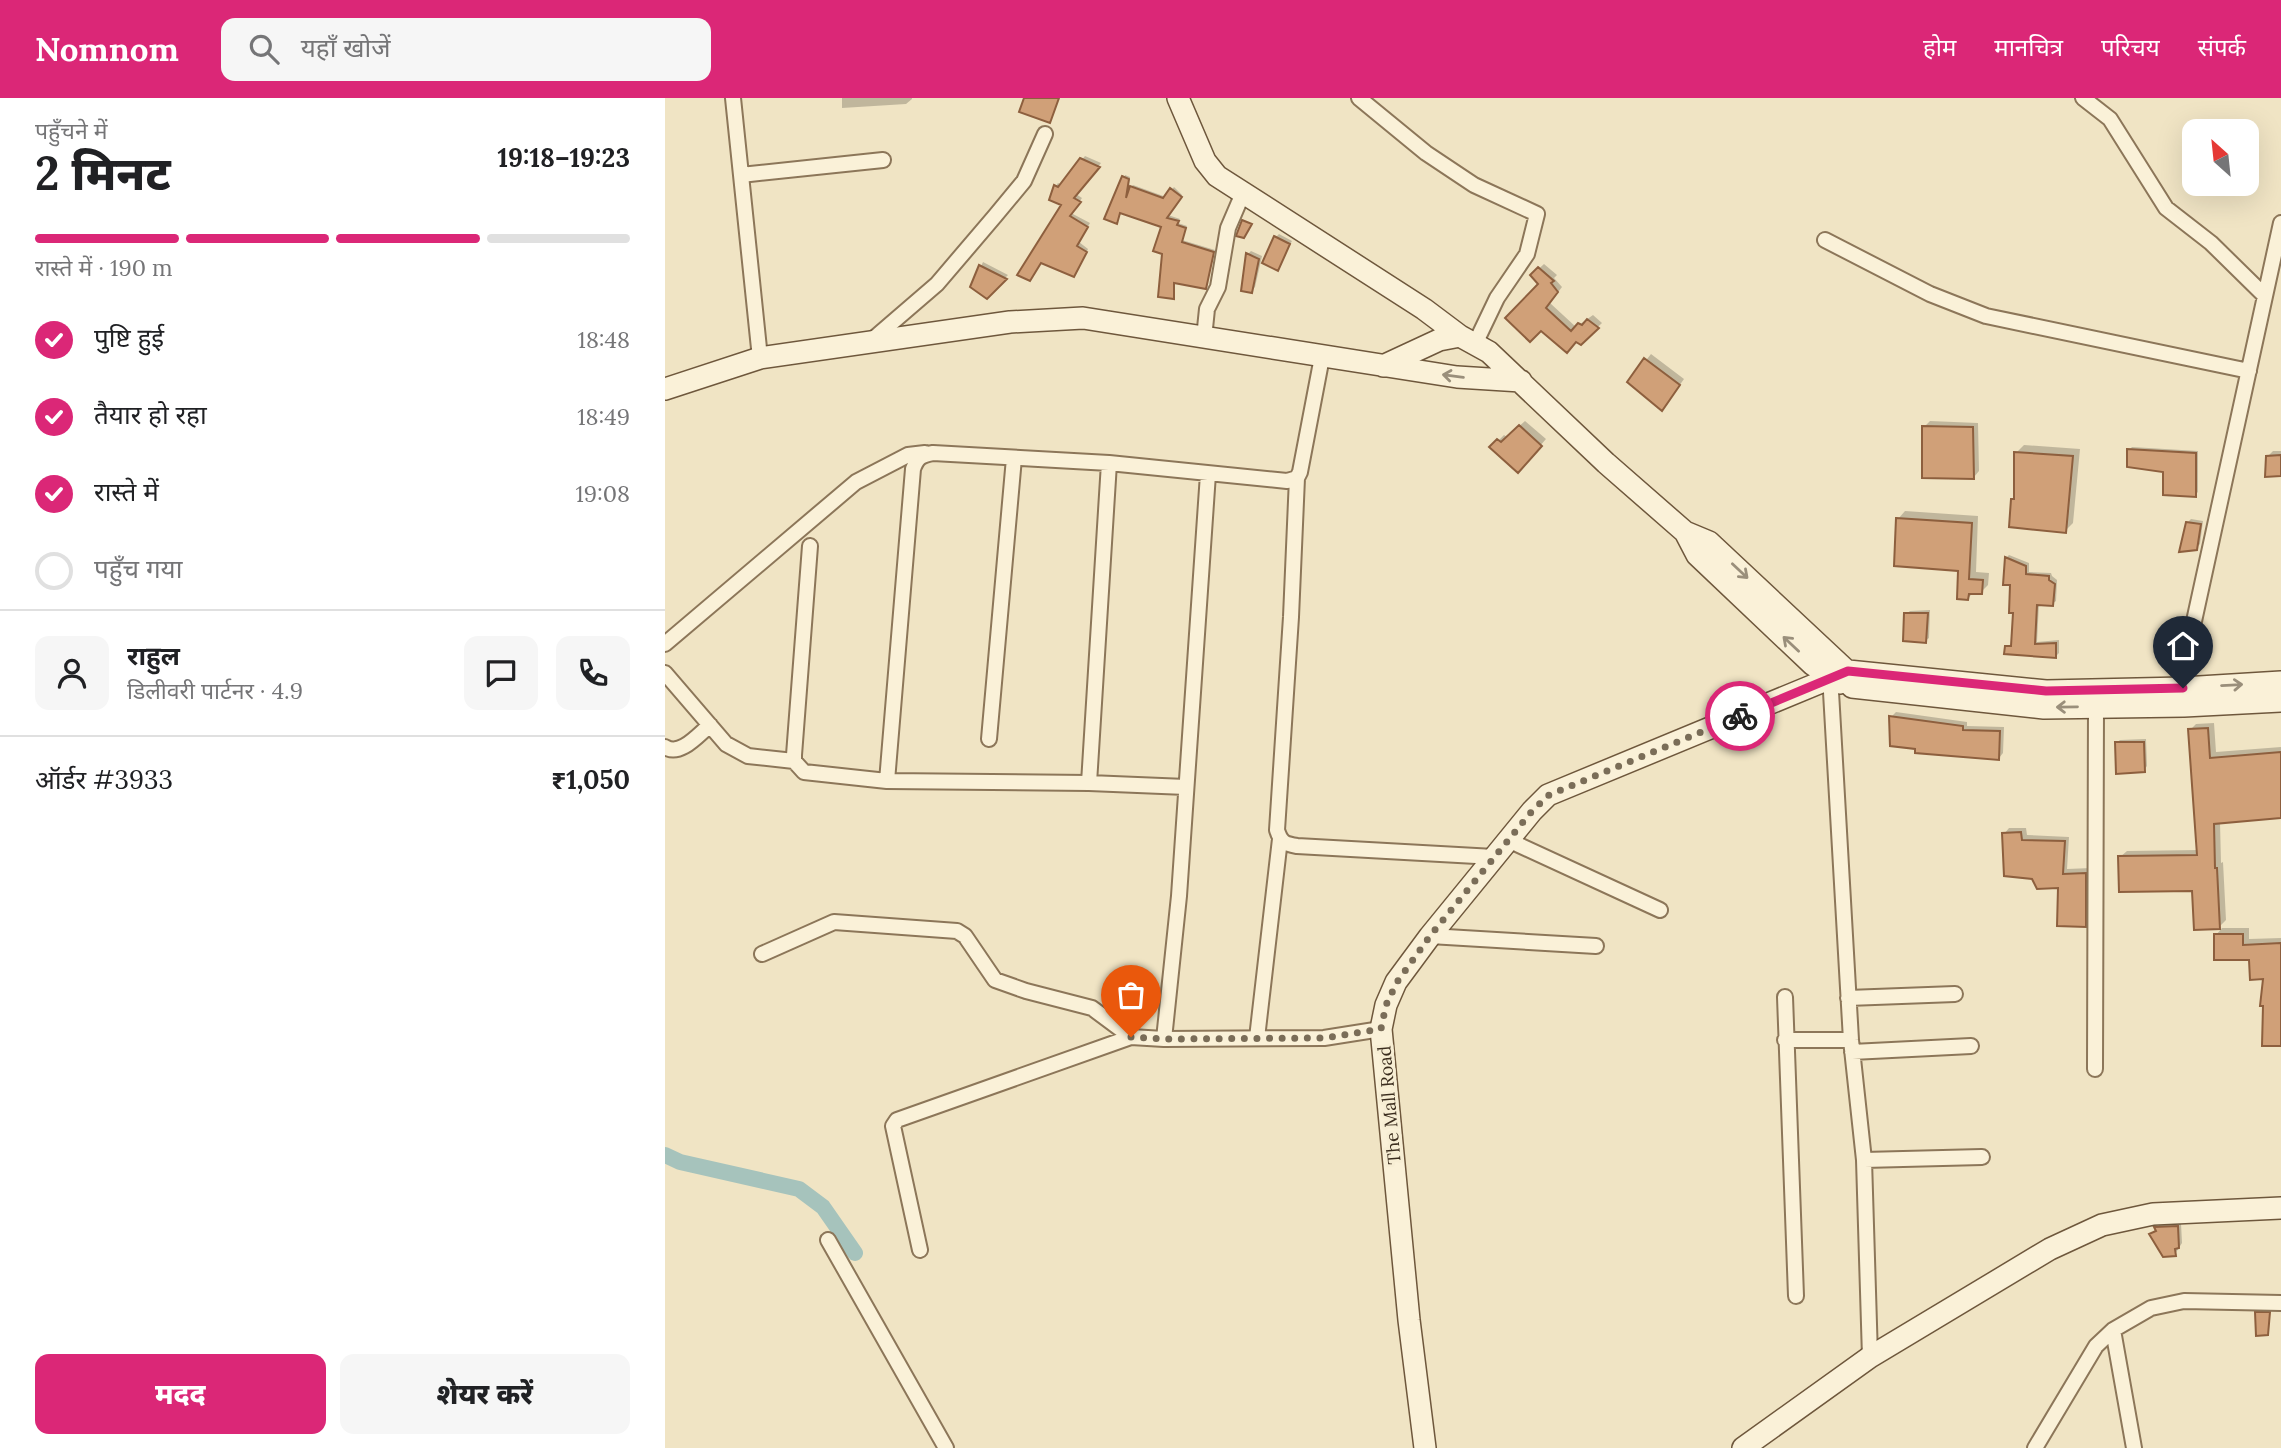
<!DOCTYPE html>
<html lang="hi">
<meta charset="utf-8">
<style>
:root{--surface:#fff;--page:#f6f6f6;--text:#202124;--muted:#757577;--line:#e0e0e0;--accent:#db2777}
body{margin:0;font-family:Lora,"Noto Sans Devanagari",serif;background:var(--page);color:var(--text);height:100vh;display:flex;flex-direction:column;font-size:26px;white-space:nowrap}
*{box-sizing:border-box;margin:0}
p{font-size:23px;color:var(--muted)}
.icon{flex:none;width:38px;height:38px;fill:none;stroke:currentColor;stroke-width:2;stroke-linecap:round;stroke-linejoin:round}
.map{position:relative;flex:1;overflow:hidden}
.details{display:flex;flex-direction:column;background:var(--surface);width:665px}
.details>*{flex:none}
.needle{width:46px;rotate:333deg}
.controls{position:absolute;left:1517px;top:21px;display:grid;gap:14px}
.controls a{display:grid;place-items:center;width:77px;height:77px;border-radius:14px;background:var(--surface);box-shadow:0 7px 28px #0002;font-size:35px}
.pin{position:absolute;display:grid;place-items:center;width:60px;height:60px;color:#fff;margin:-72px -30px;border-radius:50% 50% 50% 0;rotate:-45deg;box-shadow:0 0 7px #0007}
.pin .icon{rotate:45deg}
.courier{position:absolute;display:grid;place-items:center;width:70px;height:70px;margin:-35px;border:5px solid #db2777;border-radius:50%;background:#fff;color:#222;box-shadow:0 2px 9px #0007}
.summary em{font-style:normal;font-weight:800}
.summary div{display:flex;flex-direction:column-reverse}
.summary{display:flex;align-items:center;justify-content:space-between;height:119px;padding:0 35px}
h1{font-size:46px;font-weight:800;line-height:52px}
.bar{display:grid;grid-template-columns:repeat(4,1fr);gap:10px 7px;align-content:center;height:84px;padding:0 35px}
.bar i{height:9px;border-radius:5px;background:var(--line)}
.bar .active{background:var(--accent)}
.bar p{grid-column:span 4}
.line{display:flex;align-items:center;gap:18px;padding:0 35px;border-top:2px solid var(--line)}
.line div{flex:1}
.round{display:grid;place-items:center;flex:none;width:74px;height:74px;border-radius:14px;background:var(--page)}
ol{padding:0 35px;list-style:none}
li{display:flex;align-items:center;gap:21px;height:77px}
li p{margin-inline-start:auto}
li .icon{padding:7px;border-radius:50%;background:var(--accent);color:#fff;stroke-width:4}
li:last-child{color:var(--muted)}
li i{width:38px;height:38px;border:4px solid var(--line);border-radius:50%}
.button{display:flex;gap:14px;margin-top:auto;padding:14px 35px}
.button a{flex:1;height:80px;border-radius:14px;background:var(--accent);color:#fff;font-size:28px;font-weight:800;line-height:80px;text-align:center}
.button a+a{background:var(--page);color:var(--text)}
header{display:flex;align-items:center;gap:42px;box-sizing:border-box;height:98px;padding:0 35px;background:var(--accent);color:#fff}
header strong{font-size:33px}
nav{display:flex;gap:38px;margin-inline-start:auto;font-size:24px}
.search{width:490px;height:63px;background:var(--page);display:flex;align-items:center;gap:18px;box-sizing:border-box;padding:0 24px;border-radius:14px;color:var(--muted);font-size:26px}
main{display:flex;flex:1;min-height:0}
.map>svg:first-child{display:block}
</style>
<header>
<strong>Nomnom</strong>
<div class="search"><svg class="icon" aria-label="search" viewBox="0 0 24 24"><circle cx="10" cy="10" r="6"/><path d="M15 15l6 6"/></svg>यहाँ खोजें</div>
<nav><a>होम</a><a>मानचित्र</a><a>परिचय</a><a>संपर्क</a></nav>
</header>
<main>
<section class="details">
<div class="summary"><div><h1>2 मिनट</h1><p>पहुँचने में</p></div><em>19:18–19:23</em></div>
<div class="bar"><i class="active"></i><i class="active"></i><i class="active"></i><i></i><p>रास्ते में · 190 m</p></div>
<ol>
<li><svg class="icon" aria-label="check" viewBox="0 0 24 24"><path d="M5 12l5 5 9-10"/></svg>पुष्टि हुई<p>18:48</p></li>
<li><svg class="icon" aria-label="check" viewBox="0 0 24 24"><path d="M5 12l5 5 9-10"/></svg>तैयार हो रहा<p>18:49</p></li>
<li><svg class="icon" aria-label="check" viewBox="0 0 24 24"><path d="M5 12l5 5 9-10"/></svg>रास्ते में<p>19:08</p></li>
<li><i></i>पहुँच गया</li>
</ol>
<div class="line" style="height:126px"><a class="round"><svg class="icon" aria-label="person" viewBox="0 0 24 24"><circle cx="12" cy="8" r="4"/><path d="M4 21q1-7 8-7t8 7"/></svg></a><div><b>राहुल</b><p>डिलीवरी पार्टनर · 4.9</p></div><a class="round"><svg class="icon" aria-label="chat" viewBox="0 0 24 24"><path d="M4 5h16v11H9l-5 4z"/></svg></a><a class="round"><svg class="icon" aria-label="phone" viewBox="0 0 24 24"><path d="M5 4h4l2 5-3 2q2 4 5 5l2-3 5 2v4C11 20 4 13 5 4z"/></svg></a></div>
<div class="line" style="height:91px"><div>ऑर्डर #3933</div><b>₹1,050</b></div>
<div class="button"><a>मदद</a><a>शेयर करें</a></div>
</section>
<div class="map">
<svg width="1616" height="1350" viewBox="0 0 1616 1350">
<rect width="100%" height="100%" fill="#f0e4c4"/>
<!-- shadow -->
<path fill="#0003" d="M177 0H247V1L241 6 177 10Z
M420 58 436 65 411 96 417 100 406 115 425 125 414 144 423 151 412 174 398 107 391 88 393 85 397 87Z
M460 77 465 79 463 92 468 87 501 99 509 89 517 97 503 117 515 121 513 125 522 128 517 142 550 152 541 189 510 184 508 199 499 155 498 128 456 113 451 124Z
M614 136 627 143 612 171 611 139Z
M586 153 597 158 590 189 586 193 578 191 583 156Z
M318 164 343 177 322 198 307 188Z
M879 166 892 177 889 180 897 189 885 205 911 229 928 217 937 225 916 245 876 231V186L867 177Z
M986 256 1019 281 1002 305 964 284Z
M860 323 881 341 853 373 827 349 839 337 842 339Z
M1265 323 1313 325 1314 373 1309 379 1259 329Z
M1359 347 1415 351 1408 425 1400 433 1351 399V355Z
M1467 349 1533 353V394L1530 397 1500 373 1464 352Z
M1608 353H1616V377L1602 359Z
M1240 413 1313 418 1311 474 1324 475 1323 487 1316 494H1309L1303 500 1295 472 1233 421Z
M1526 421 1538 423 1535 446 1531 450 1522 425Z
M1344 457 1364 465V474L1386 475 1387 478 1392 482 1391 503 1387 506 1374 505 1372 544 1394 542V555L1391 558 1341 549 1348 545 1350 513 1347 485 1341 460Z
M1265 512 1264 540 1260 543 1241 516 1245 513Z
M1231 614 1302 624V628L1339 629 1338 655 1334 660 1226 619Z
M1549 625 1551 654 1616 649V718L1555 724 1556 765 1558 764 1561 822 1554 829 1529 791 1455 759 1462 753 1534 752 1525 632 1531 626Z
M1481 641 1482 668 1479 672 1451 645 1455 642Z
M1344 730H1361L1362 737 1404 739 1402 771 1426 770V822L1420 827 1394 788 1368 779 1339 736Z
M1557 830H1584V841L1616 840V946L1600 879 1585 860 1551 837Z
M1516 1125 1517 1145 1510 1156 1486 1137 1495 1126Z"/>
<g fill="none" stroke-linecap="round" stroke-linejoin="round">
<!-- canal -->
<path stroke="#a6c3bc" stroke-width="16" d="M0 1057 15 1064 134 1091 158 1109 190 1155"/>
</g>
<!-- building -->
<path fill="#d0a078" stroke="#8d5f3e" stroke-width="2" d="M359 0H394L385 25 354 14Z
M415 60 435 69 409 100 416 104 405 118 423 129 412 148 422 154 409 179 376 165 365 183 352 177 396 107 384 102 389 87 393 89Z
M457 78 464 81 461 100 465 88 498 100 505 90 517 99 502 120 514 123 512 127 521 130 517 144 549 154 541 191 509 185V201L493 199 497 156 488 153 496 129 455 115 452 126 439 121Z
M577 122 587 126 579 140 571 138Z
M609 138 625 146 613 173 597 165Z
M581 155 594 161 587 195 576 193Z
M314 167 342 181 322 201 305 189Z
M873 169 889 183 886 185 893 194 881 210 906 233 913 225 917 227 922 221 934 230 916 247 911 244 902 255 876 233 865 244 840 220 873 186 865 177Z
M979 260 1015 287 997 313 962 284Z
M854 327 877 348 853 375 824 349 832 341 836 344Z
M1257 328 1308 329 1309 381 1257 380Z
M1462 351 1531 355V399L1498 397V374L1462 369Z
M1349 354 1408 358 1401 435 1344 429 1346 401H1349Z
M1616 357V378L1600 379 1601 358Z
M1231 420 1307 425 1304 481 1318 482 1317 496H1304L1303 502 1292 501 1293 473 1229 468Z
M1521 424 1536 426 1532 452 1514 454Z
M1340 459 1361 468V476L1384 478V482L1390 486 1388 508 1372 507 1370 546 1391 545V560L1339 556 1340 548H1346L1348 515H1344L1345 487H1338Z
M1239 515H1263L1261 545 1238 543Z
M1224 618 1298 628V632L1335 633 1334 662 1250 655V651L1225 648Z
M1543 630 1545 660 1616 654V720L1549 726 1550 770H1552L1555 831 1529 832 1527 793 1454 794 1453 758 1532 757 1523 631Z
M1450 644H1479L1480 674 1451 676Z
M1356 734 1357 742 1400 743 1398 776 1421 775V829L1392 828 1393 790 1372 791 1367 781 1339 778 1337 735Z
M1549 836H1578V847L1616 845V948H1597L1598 908H1595L1598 881 1585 882 1584 862H1549Z
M1513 1128 1514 1150 1510 1151 1511 1158 1498 1159 1484 1136 1491 1133 1489 1129Z
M1590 1214H1605L1603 1237 1591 1238Z"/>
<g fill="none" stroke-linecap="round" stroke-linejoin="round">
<defs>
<path id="street" d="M68 0 95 260
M694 0 761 55 809 87 872 116 862 156 832 200 810 246
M1418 0 1445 21 1501 110 1546 145 1600 198
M76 77 218 62
M1160 142 1265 196 1321 218 1584 273
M539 240 542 211 553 189 563 130 578 95
M207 242 272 186 330 118 359 83 380 36
M632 380 626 519 612 732C616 745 620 746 632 748L829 759
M145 448 129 657V663L139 674 222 683 424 685 521 689
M0 546 191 384 243 357 260 355
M0 575 61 646 83 658 129 663
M1166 594 1186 942 1199 1062 1205 1259
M1518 596 1519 569 1616 125
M324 641 349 360
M0 649C15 659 33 637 45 627
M222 683 248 371C252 360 256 357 268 355L444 365 622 383 632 380 635 374 657 259
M424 685 444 365
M843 742 995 812
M765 838 931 848
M97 856 169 824 292 833 300 838 330 882 361 893 427 910 466 939 499 941 659 940 716 931
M1120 899 1131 1198
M1183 900 1290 896
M592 940 615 741
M499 941 514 798 543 376
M1120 942H1186
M1187 954 1306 948
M1430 971 1431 609
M1199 1062 1317 1059
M163 1142 281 1350
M255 1152 228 1028 232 1022 466 939
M1448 1232 1469 1350
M1370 1350 1431 1248 1448 1232 1486 1210 1519 1203 1616 1205"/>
<path id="secondary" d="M513 0 540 63 552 78 759 211 795 238 824 254 941 365 1020 434 1044 444 1200 590
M718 268 774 242 795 238
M0 291 95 260 345 224 418 220 792 279 856 283
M1020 434 1032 457 1147 566 1175 585
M1187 589 1379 610 1519 608 1616 603
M760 1350 744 1222 716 931 721 907 731 884 765 838 867 713 883 697 1183 573 1381 593 1518 590 1616 584
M1078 1350 1205 1259 1385 1151 1437 1127 1488 1116 1616 1110"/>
</defs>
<!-- street casing -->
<use href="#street" stroke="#8c7659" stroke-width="18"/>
<!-- secondary casing -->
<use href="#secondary" stroke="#6e573c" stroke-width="24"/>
<!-- street -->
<use href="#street" stroke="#faf1d8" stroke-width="14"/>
<!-- secondary -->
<use href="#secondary" stroke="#faf1d8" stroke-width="21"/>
</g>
<!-- one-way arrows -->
<defs><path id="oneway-shaft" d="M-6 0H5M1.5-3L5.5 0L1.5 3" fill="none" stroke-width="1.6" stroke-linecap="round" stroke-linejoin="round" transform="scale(1.75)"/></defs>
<g stroke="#9a8f7b">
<use href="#oneway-shaft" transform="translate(788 278) rotate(-173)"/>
<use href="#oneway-shaft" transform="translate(1075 473) rotate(43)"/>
<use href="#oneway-shaft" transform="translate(1126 546) rotate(-137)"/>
<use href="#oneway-shaft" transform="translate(1567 587) rotate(-3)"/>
<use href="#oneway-shaft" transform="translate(1402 609) rotate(179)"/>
</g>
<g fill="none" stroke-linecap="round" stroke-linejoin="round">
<!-- done -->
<path stroke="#7a6d58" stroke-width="7" stroke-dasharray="0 12.6" d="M466 939 499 941 659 940 716 931 721 907 732 884 765 838 867 713 884 697 1075 618"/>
<!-- route -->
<path stroke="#db2777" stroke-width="9" d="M1075 618 1183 573 1381 593 1518 590"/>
</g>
<g text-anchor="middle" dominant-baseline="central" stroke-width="6" stroke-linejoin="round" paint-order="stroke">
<!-- street labels -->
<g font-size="18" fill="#3b2d1e" stroke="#f7eed4">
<text transform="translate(724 1007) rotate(-95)">The Mall Road</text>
</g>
</g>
</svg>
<div class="controls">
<a><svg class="needle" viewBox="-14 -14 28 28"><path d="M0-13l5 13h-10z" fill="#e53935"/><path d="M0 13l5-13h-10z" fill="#757577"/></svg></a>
</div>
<div class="pin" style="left:466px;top:939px;background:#ea580c"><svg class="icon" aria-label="bag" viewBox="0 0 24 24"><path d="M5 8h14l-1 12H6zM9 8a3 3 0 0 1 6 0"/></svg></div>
<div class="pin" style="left:1518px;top:590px;background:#1f2937"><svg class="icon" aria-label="home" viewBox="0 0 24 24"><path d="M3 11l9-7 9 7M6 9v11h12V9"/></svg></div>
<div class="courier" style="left:1075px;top:618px"><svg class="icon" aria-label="bike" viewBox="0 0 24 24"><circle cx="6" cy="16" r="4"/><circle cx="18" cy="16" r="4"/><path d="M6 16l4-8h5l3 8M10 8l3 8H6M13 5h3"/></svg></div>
</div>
</main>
